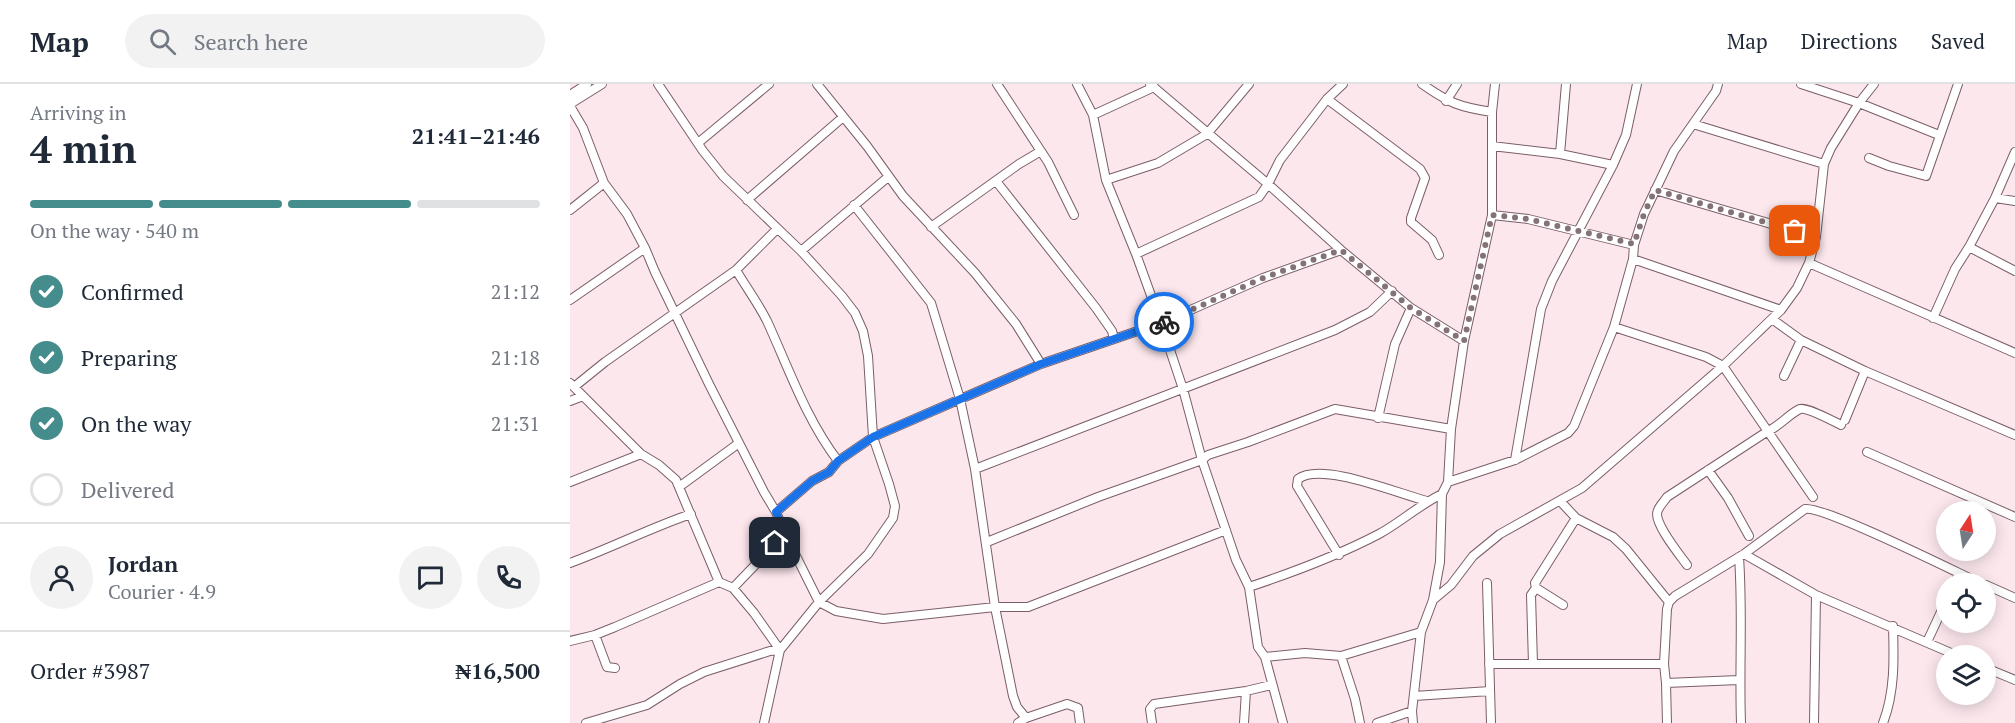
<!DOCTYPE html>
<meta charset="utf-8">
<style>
:root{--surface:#fff;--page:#f2f2f3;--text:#1f2937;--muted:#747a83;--line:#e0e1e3;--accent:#458d8c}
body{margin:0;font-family:"PT Serif",serif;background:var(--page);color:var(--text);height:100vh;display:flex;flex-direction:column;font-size:22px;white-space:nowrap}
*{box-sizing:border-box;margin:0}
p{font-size:20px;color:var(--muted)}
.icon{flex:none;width:33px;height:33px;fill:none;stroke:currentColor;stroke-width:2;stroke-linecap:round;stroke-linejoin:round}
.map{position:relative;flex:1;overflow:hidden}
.panel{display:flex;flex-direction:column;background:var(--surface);width:570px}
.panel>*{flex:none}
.needle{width:39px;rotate:12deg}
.fabs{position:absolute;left:1366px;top:417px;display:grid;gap:12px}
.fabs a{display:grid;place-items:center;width:60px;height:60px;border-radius:50%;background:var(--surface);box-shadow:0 3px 15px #0003;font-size:30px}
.pin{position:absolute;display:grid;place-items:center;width:51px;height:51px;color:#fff;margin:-26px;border-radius:12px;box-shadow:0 3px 9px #0006}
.courier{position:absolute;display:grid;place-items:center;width:60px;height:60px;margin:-30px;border:4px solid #1a73e8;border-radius:50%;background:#fff;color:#222;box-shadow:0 2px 8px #0007}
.headline em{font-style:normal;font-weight:700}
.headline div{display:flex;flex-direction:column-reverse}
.headline{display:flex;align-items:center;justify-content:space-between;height:102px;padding:0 30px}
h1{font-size:39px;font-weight:700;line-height:45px}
.bar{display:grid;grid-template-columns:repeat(4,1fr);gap:9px 6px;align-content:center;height:72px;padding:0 30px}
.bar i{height:8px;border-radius:4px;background:var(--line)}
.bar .selected{background:var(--accent)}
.bar p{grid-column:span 4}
.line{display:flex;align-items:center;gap:15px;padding:0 30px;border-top:2px solid var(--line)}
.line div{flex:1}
.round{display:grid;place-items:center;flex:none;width:63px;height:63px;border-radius:32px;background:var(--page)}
ol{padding:0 30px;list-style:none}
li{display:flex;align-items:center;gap:18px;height:66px}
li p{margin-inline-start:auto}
li .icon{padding:6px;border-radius:50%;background:var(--accent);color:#fff;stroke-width:4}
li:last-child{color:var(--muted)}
li i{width:33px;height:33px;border:3px solid var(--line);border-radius:50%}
header{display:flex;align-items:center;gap:36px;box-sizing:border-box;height:84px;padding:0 30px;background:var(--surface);border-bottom:2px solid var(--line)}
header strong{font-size:28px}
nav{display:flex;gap:33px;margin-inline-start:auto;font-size:21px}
.search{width:420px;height:54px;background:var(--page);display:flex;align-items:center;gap:15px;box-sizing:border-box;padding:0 21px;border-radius:33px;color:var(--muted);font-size:22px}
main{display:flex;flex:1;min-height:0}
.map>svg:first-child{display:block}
</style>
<header>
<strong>Map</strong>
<div class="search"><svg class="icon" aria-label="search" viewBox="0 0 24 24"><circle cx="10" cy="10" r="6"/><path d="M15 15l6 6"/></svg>Search here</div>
<nav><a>Map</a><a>Directions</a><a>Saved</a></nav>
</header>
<main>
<section class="panel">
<div class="headline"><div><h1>4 min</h1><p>Arriving in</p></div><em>21:41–21:46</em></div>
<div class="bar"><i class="selected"></i><i class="selected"></i><i class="selected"></i><i></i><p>On the way · 540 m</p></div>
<ol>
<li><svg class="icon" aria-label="check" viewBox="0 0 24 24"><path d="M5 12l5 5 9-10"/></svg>Confirmed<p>21:12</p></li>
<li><svg class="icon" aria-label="check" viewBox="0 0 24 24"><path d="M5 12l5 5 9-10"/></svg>Preparing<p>21:18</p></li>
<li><svg class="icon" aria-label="check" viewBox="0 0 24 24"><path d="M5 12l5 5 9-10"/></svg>On the way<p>21:31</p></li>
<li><i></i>Delivered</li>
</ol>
<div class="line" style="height:108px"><a class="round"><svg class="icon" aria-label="person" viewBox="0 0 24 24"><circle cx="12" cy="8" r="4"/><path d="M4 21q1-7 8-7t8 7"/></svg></a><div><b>Jordan</b><p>Courier · 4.9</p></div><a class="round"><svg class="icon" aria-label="chat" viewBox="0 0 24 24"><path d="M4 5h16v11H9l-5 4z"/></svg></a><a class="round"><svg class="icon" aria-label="phone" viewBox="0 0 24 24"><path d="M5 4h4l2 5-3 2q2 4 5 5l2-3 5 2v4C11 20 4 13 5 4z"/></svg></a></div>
<div class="line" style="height:78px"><div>Order #3987</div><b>₦16,500</b></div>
</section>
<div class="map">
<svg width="1445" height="639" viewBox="0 0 1445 639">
<rect width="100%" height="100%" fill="#fce7ed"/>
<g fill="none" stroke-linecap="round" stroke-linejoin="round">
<defs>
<path id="minor" d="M88 0 133 67 153 92 231 167 272 212 285 229 293 247 298 272 303 353 319 400 325 422 323 434 298 470 249 518 210 566 194 639
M247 0 297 62 333 112 405 189 446 240 471 280
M427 0 478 78 504 131
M507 0 523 31 536 96 566 170 591 239 613 305 632 376 666 476 679 503 688 563 695 573 713 639
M580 0 698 100 771 166 841 224 894 257
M852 0C879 19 889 23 922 28L925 0
M1231 0 1289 19 1369 51
M0 11 17 0
M757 15 850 85 855 94 841 134V138L862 156 869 171
M876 17 887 0
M0 20 32 0
M0 22 13 44 34 99 57 130 75 164 85 188 139 300 194 408 206 428 215 450 249 518 266 527 313 535 425 523H458L656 446
M922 28V131L958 135 1064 161
M523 31 584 3
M1123 40 1254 80
M128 59 199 0
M922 62 990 70 1043 81
M990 70 996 0
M1299 74 1319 82 1356 92 1388 0
M536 96 588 79 637 50 679 0
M426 97 526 224 542 247 544 255
M1085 106 1246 153
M1425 114 1445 117
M177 116 272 34
M284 121 361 219 390 315 405 385 425 523 443 612 447 623 456 634
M0 126 34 99
M361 143 449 80 471 67
M1399 163 1445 187
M231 167 318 93
M566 170 689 113 698 100 710 76 757 15 773 0
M1063 175 1211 226
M1239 179 1445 269
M166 186C176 203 188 219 197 237 219 285 236 335 268 377
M0 216 75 164
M1363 234 1385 185 1399 163 1425 114 1445 68
M1202 235 1231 256 1295 287 1445 351
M1044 243 1136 273 1153 282 1243 413
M1214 292 1231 256
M0 299 71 370 89 381 106 396 149 498 163 504 184 529 210 566 200 567 134 588 110 600 77 621 16 639
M4 303 35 278 166 186 207 145
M0 317 13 312
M808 334 825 260 841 224
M1275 336 1295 287
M1297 368 1445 433
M945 376 971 225 982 197 1043 81 1056 51 1067 0
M405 385 765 246 800 228 822 207
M1138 386 1158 414 1179 452
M0 398 71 370
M878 398 945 376 998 349 1004 342 1044 243 1063 175 1064 161 1074 130 1104 67 1146 7 1148 0
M109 403 169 359
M991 418 1006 434 1043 453 1056 465 1099 518
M206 428 242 397 259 388 268 377 303 353 471 280 591 239 693 194 771 166
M417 458 528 413 632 376 638 371 678 358 765 325 881 345
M1174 470 1246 511 1388 572
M769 471 727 402 728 395C751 377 829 410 857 417
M1169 473C1173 529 1169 584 1171 639
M0 479C41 464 80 444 121 430
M1117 481C1109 470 1087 443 1087 430 1087 424 1094 418 1097 413L1198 347C1210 342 1220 329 1230 325 1237 323 1263 337 1271 341
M917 499 921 639
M1384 500 1389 490
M1416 501 1445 514
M679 503C724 488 767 472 809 450 831 438 849 421 872 410
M163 504 215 450
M863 516 881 501 903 472 930 450 1012 404 1153 282 1211 226 1227 204 1239 179 1246 153 1254 80 1261 64 1289 19 1304 0
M993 521 966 504 965 499 1006 434
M25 551 37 583 45 584
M0 557 25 551 45 543 149 498
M1357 558 1377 515
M771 572 785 615 790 639
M695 573 735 569 771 572 851 548
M919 580H1094
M963 580 961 511 966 504
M1416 584 1445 596
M1169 596 1096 599 1094 580 1097 525 1099 518 1105 512 1174 470 1235 425C1252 421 1386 488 1412 500
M1096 599 1097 639
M844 612 920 607
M448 639 456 634 497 620 508 624 510 639
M582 639 580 625 584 620 676 607 701 601
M674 639 676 607
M807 639 842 627
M843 639 842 627 851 548 863 516 870 478 872 410 878 398 881 345 894 257 922 131
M1244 639 1246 511
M1313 639C1325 608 1324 575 1323 542"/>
</defs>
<!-- minor casing -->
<use href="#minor" stroke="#7b5e68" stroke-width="10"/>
<!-- minor -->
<use href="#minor" stroke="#fff" stroke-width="8"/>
</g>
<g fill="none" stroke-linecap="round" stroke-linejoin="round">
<!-- done -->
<path stroke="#837379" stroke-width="6" stroke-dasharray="0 10.8" d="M594 238 693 194 771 166 841 224 894 257 922 131 958 135 1064 160 1074 130 1085 106 1225 147"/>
<!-- route -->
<path stroke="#1a73e8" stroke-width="8" d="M205 459 215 450 206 428 242 397 259 388 268 377 303 353 471 280 594 238"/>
</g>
</svg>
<div class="fabs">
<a><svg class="needle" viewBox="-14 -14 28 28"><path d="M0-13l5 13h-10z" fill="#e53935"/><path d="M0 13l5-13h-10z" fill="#747a83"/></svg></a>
<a><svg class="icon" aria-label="locate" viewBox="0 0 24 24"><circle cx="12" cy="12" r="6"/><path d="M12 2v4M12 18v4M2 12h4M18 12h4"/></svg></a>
<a><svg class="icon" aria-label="layers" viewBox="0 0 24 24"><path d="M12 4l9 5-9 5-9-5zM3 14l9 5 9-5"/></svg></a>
</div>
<div class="pin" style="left:1225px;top:147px;background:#ea580c"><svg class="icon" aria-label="bag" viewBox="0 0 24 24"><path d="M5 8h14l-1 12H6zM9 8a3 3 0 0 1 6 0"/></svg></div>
<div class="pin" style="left:205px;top:459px;background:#1f2937"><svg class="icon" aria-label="home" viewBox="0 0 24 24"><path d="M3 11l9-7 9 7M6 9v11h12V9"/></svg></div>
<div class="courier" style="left:594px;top:238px"><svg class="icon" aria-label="bike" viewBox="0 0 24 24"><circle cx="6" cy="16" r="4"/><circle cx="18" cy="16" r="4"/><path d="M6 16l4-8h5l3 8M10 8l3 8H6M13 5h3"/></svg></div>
</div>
</main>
